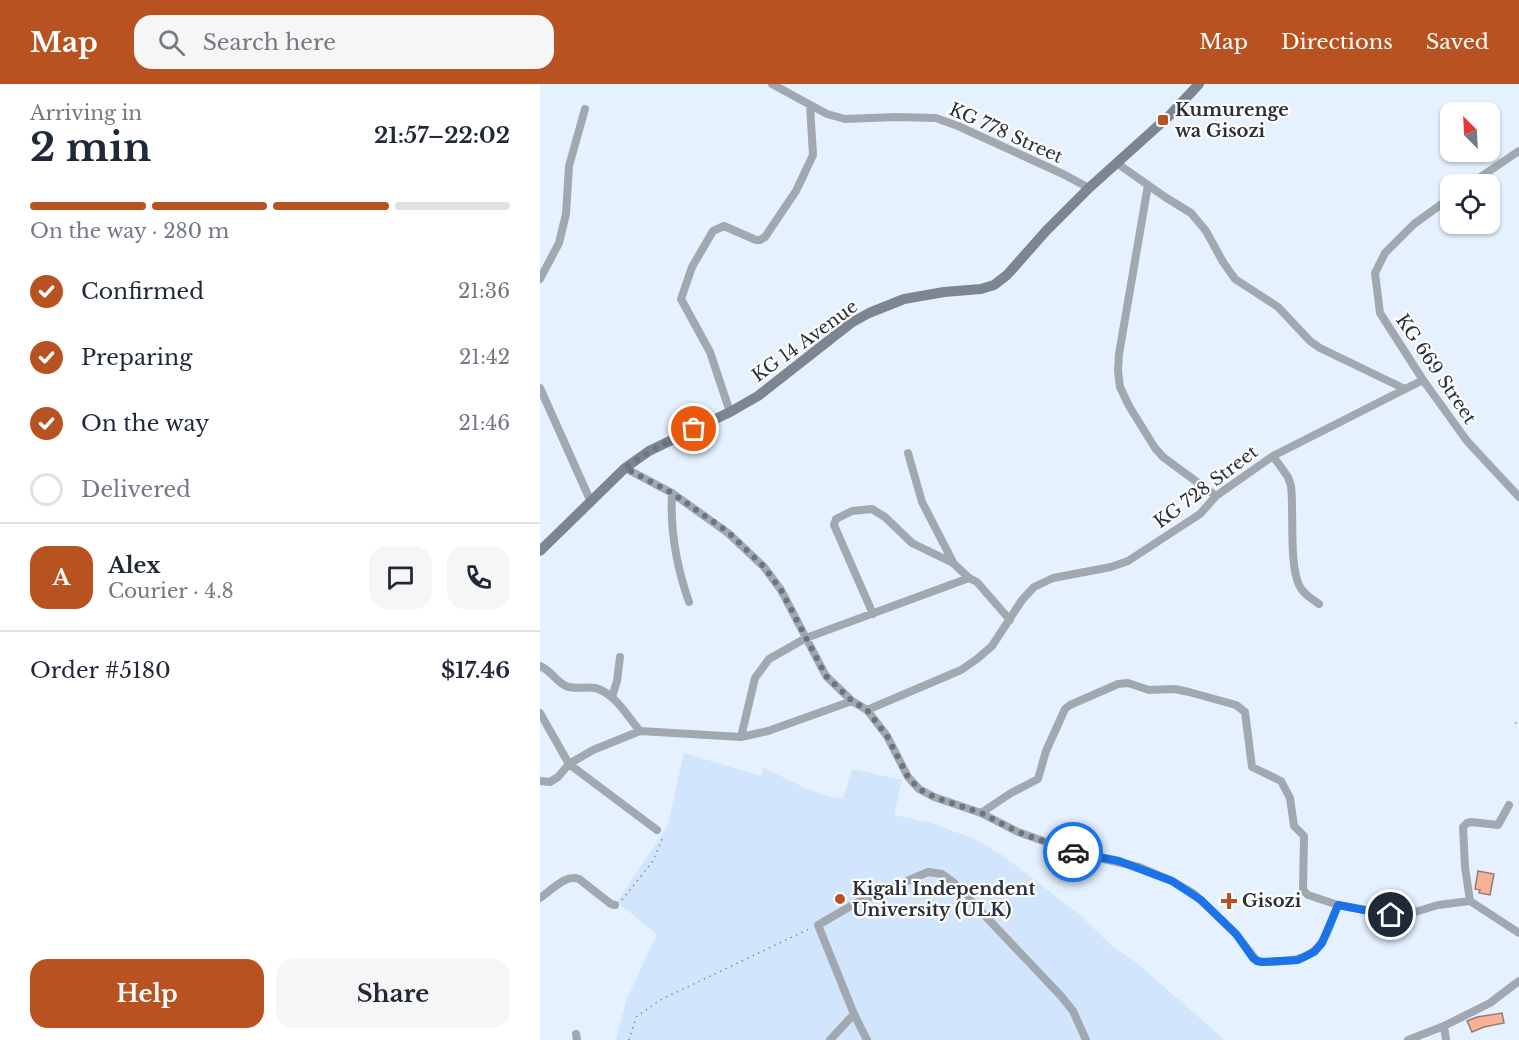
<!DOCTYPE html>
<meta charset="utf-8">
<style>
:root{--surface:#fff;--page:#f6f6f7;--text:#1f2937;--muted:#747a83;--line:#e0e1e3;--accent:#b85321}
body{margin:0;font-family:"Libre Baskerville",serif;background:var(--page);color:var(--text);height:100vh;display:flex;flex-direction:column;font-size:22px;white-space:nowrap}
*{box-sizing:border-box;margin:0}
p{font-size:20px;color:var(--muted)}
.icon{flex:none;width:33px;height:33px;fill:none;stroke:currentColor;stroke-width:2;stroke-linecap:round;stroke-linejoin:round}
.map{position:relative;flex:1;overflow:hidden}
.sheet{display:flex;flex-direction:column;background:var(--surface);width:540px}
.sheet>*{flex:none}
.needle{width:39px;rotate:336deg}
.buttons{position:absolute;left:900px;top:18px;display:grid;gap:12px}
.buttons a{display:grid;place-items:center;width:60px;height:60px;border-radius:12px;background:var(--surface);box-shadow:0 2px 4px #0004;font-size:30px}
.pin{position:absolute;display:grid;place-items:center;width:51px;height:51px;color:#fff;margin:-26px;border:3px solid #fff;border-radius:50%;box-shadow:0 2px 6px #0007}
.courier{position:absolute;display:grid;place-items:center;width:60px;height:60px;margin:-30px;border:4px solid #1a73e8;border-radius:50%;background:#fff;color:#222;box-shadow:0 2px 8px #0007}
.overview em{font-style:normal;font-weight:800}
.overview div{display:flex;flex-direction:column-reverse}
.overview{display:flex;align-items:center;justify-content:space-between;height:102px;padding:0 30px}
h1{font-size:39px;font-weight:800;line-height:45px}
.bar{display:grid;grid-template-columns:repeat(4,1fr);gap:9px 6px;align-content:center;height:72px;padding:0 30px}
.bar i{height:8px;border-radius:4px;background:var(--line)}
.bar .active{background:var(--accent)}
.bar p{grid-column:span 4}
.line{display:flex;align-items:center;gap:15px;padding:0 30px;border-top:2px solid var(--line)}
.line div{flex:1}
.round{display:grid;place-items:center;flex:none;width:63px;height:63px;border-radius:18px;background:var(--page)}
ol{padding:0 30px;list-style:none}
li{display:flex;align-items:center;gap:18px;height:66px}
li p{margin-inline-start:auto}
li .icon{padding:6px;border-radius:50%;background:var(--accent);color:#fff;stroke-width:4}
li:last-child{color:var(--muted)}
li i{width:33px;height:33px;border:3px solid var(--line);border-radius:50%}
.action{display:flex;gap:12px;margin-top:auto;padding:12px 30px}
.action a{flex:1;height:69px;border-radius:18px;background:var(--accent);color:#fff;font-size:24px;font-weight:800;line-height:69px;text-align:center}
.action a+a{background:var(--page);color:var(--text)}
header{display:flex;align-items:center;gap:36px;box-sizing:border-box;height:84px;padding:0 30px;background:var(--accent);color:#fff}
header strong{font-size:28px}
nav{display:flex;gap:33px;margin-inline-start:auto;font-size:21px}
.search{width:420px;height:54px;background:var(--page);display:flex;align-items:center;gap:15px;box-sizing:border-box;padding:0 21px;border-radius:18px;color:var(--muted);font-size:22px}
main{display:flex;flex:1;min-height:0}
.map>svg:first-child{display:block}
</style>
<header>
<strong>Map</strong>
<div class="search"><svg class="icon" aria-label="search" viewBox="0 0 24 24"><circle cx="10" cy="10" r="6"/><path d="M15 15l6 6"/></svg>Search here</div>
<nav><a>Map</a><a>Directions</a><a>Saved</a></nav>
</header>
<main>
<section class="sheet">
<div class="overview"><div><h1>2 min</h1><p>Arriving in</p></div><em>21:57–22:02</em></div>
<div class="bar"><i class="active"></i><i class="active"></i><i class="active"></i><i></i><p>On the way · 280 m</p></div>
<ol>
<li><svg class="icon" aria-label="check" viewBox="0 0 24 24"><path d="M5 12l5 5 9-10"/></svg>Confirmed<p>21:36</p></li>
<li><svg class="icon" aria-label="check" viewBox="0 0 24 24"><path d="M5 12l5 5 9-10"/></svg>Preparing<p>21:42</p></li>
<li><svg class="icon" aria-label="check" viewBox="0 0 24 24"><path d="M5 12l5 5 9-10"/></svg>On the way<p>21:46</p></li>
<li><i></i>Delivered</li>
</ol>
<div class="line" style="height:108px"><b class="round" style="background:var(--accent);color:#fff">A</b><div><b>Alex</b><p>Courier · 4.8</p></div><a class="round"><svg class="icon" aria-label="chat" viewBox="0 0 24 24"><path d="M4 5h16v11H9l-5 4z"/></svg></a><a class="round"><svg class="icon" aria-label="phone" viewBox="0 0 24 24"><path d="M5 4h4l2 5-3 2q2 4 5 5l2-3 5 2v4C11 20 4 13 5 4z"/></svg></a></div>
<div class="line" style="height:78px"><div>Order #5180</div><b>$17.46</b></div>
<div class="action"><a>Help</a><a>Share</a></div>
</section>
<div class="map">
<svg width="979" height="956" viewBox="0 0 979 956">
<rect width="100%" height="100%" fill="#e5f1ff"/>
<!-- built -->
<path fill="#d1e5fc" d="M144 669 221 692 224 684 265 704 289 713 303 714 312 685 362 696 354 731 391 739 435 755 459 769 539 830 572 862 598 880 685 956H76L86 917 117 850 77 818 128 741Z"/>
<!-- building -->
<path fill="#f8b193" stroke="#927e76" stroke-width="1.5" d="M938 787 954 790 950 811 939 809 940 806 935 805Z
M962 929 964 939 944 943 932 948 927 937 937 933Z"/>
<g fill="none" stroke-linecap="round" stroke-linejoin="round">
<!-- path -->
<path stroke="#848c96" stroke-width="1.5" stroke-dasharray="1.5 4.5" stroke-linecap="butt" d="M975 639 979 638
M82 816 113 777 123 753
M89 956 96 933 120 916 269 845"/>
<!-- minor -->
<path stroke="#a2a8af" stroke-width="8" d="M232 0 287 30 305 35 355 33 396 34 418 42 523 90 549 104
M578 80 625 113 651 129 666 147 683 178 695 195 738 223 770 257 780 264 865 305
M930 100 979 67
M608 101 579 270 578 287 580 303 589 322 615 364 623 373 676 412
M910 114 874 140 845 169 835 189 840 229 883 296 927 357 979 413
M0 195 19 159 26 130 29 82 45 25
M0 304 51 418
M190 328 170 268 141 215 152 183 173 147 184 142 216 156H220L225 153 256 107 273 71 270 21
M368 369 382 418 413 478
M733 372 748 393 751 402C754 427 749 480 759 501 763 510 771 514 779 520
M85 384 132 409 188 449 224 483 241 506 286 592 312 617 327 626 347 652 368 693 379 705 394 713 441 729 478 748 537 769 599 783 632 797 653 809 671 826 696 850 717 877C726 879 735 878 745 877 782 875 786 851 798 821L851 831H865L898 821 930 817 979 849
M132 409C130 446 137 484 149 518
M333 530 294 441 296 435 312 427 332 425 345 433 372 459 413 479 429 494
M0 582C12 587 16 598 26 602 35 606 45 602 55 604 75 609 87 632 100 647
M72 613 77 597 80 573
M327 626 421 586 437 575 452 562 482 516 494 503 513 494 571 483 588 477 660 430 676 412 733 372 883 296
M0 629 29 680 117 746
M201 653 215 594 229 575 266 554 429 494 437 498 470 536
M0 697 10 698 18 693 29 680 53 666 100 647 201 653 228 647 312 617
M441 729 471 709 498 695 506 667 525 625 530 621 578 600 588 599 609 606 635 605 649 608 696 621 705 628 712 683 741 697 750 714 754 742 764 752 763 806 768 811 798 821
M0 814C11 807 25 790 39 795L71 820 75 821
M930 817 925 783 923 743 927 739 931 738 958 741 969 721
M904 942 906 956
M36 950 37 956
M290 956 314 930
M327 956 314 930 278 841 316 819 388 788 402 790 413 798 521 912 533 927 546 956
M868 956 904 942 950 919 979 897"/>
<!-- secondary -->
<path stroke="#7c8590" stroke-width="10" d="M0 467 85 384 109 367 190 328 218 312 311 239 329 229 364 215 404 208 441 205 454 201 467 191 506 147 549 104 629 32 659 0"/>
</g>
<g fill="none" stroke-linecap="round" stroke-linejoin="round">
<!-- done -->
<path stroke="#6c747d" stroke-width="6" stroke-dasharray="0 10.8" d="M154 345 110 367 85 384 132 409 188 448 224 483 241 506 286 592 312 617 327 626 347 652 368 693 379 705 394 713 441 729 478 748 533 768"/>
<!-- route -->
<path stroke="#1a73e8" stroke-width="8" d="M533 768 579 777 632 797 661 816 696 850 713 874 717 877 722 878 758 876 774 868 782 859 798 821 851 831"/>
</g>
<!-- markers -->
<g fill="#b85321" stroke="#fdfdfd" stroke-width="2">
<rect x="617" y="30" width="12" height="12" rx="3"/>
<circle cx="300" cy="815" r="6"/>
<path d="M686 808h6v6h6v6h-6v6h-6v-6h-6v-6h6z"/>
</g>
<g text-anchor="middle" dominant-baseline="central" stroke-width="4.5" stroke-linejoin="round" paint-order="stroke">
<!-- poi labels -->
<g font-size="18" font-weight="bold" fill="#2b3137" stroke="#fdfdfd" text-anchor="start">
<text x="635" y="26">Kumurenge<tspan x="635" dy="21">wa Gisozi</tspan></text>
<text x="312" y="805">Kigali Independent<tspan x="312" dy="21">University (ULK)</tspan></text>
<text x="702" y="817">Gisozi</text>
</g>
<!-- street labels -->
<g font-size="18" fill="#2b3137" stroke="#fdfdfd">
<text transform="translate(466 49) rotate(24)">KG 778 Street</text>
<text transform="translate(265 257) rotate(-36)">KG 14 Avenue</text>
<text transform="translate(896 285) rotate(56)">KG 669 Street</text>
<text transform="translate(666 403) rotate(-37)">KG 728 Street</text>
</g>
</g>
</svg>
<div class="buttons">
<a><svg class="needle" viewBox="-14 -14 28 28"><path d="M0-13l5 13h-10z" fill="#e53935"/><path d="M0 13l5-13h-10z" fill="#747a83"/></svg></a>
<a><svg class="icon" aria-label="locate" viewBox="0 0 24 24"><circle cx="12" cy="12" r="6"/><path d="M12 2v4M12 18v4M2 12h4M18 12h4"/></svg></a>
</div>
<div class="pin" style="left:154px;top:345px;background:#ea580c"><svg class="icon" aria-label="bag" viewBox="0 0 24 24"><path d="M5 8h14l-1 12H6zM9 8a3 3 0 0 1 6 0"/></svg></div>
<div class="pin" style="left:851px;top:831px;background:#1f2937"><svg class="icon" aria-label="home" viewBox="0 0 24 24"><path d="M3 11l9-7 9 7M6 9v11h12V9"/></svg></div>
<div class="courier" style="left:533px;top:768px"><svg class="icon" aria-label="car" viewBox="0 0 24 24"><path d="M5 17H2v-5l4-1 3-4h7l3 4 3 1v5h-3M9 17h6M6 11h13"/><circle cx="7" cy="17" r="2"/><circle cx="17" cy="17" r="2"/></svg></div>
</div>
</main>
